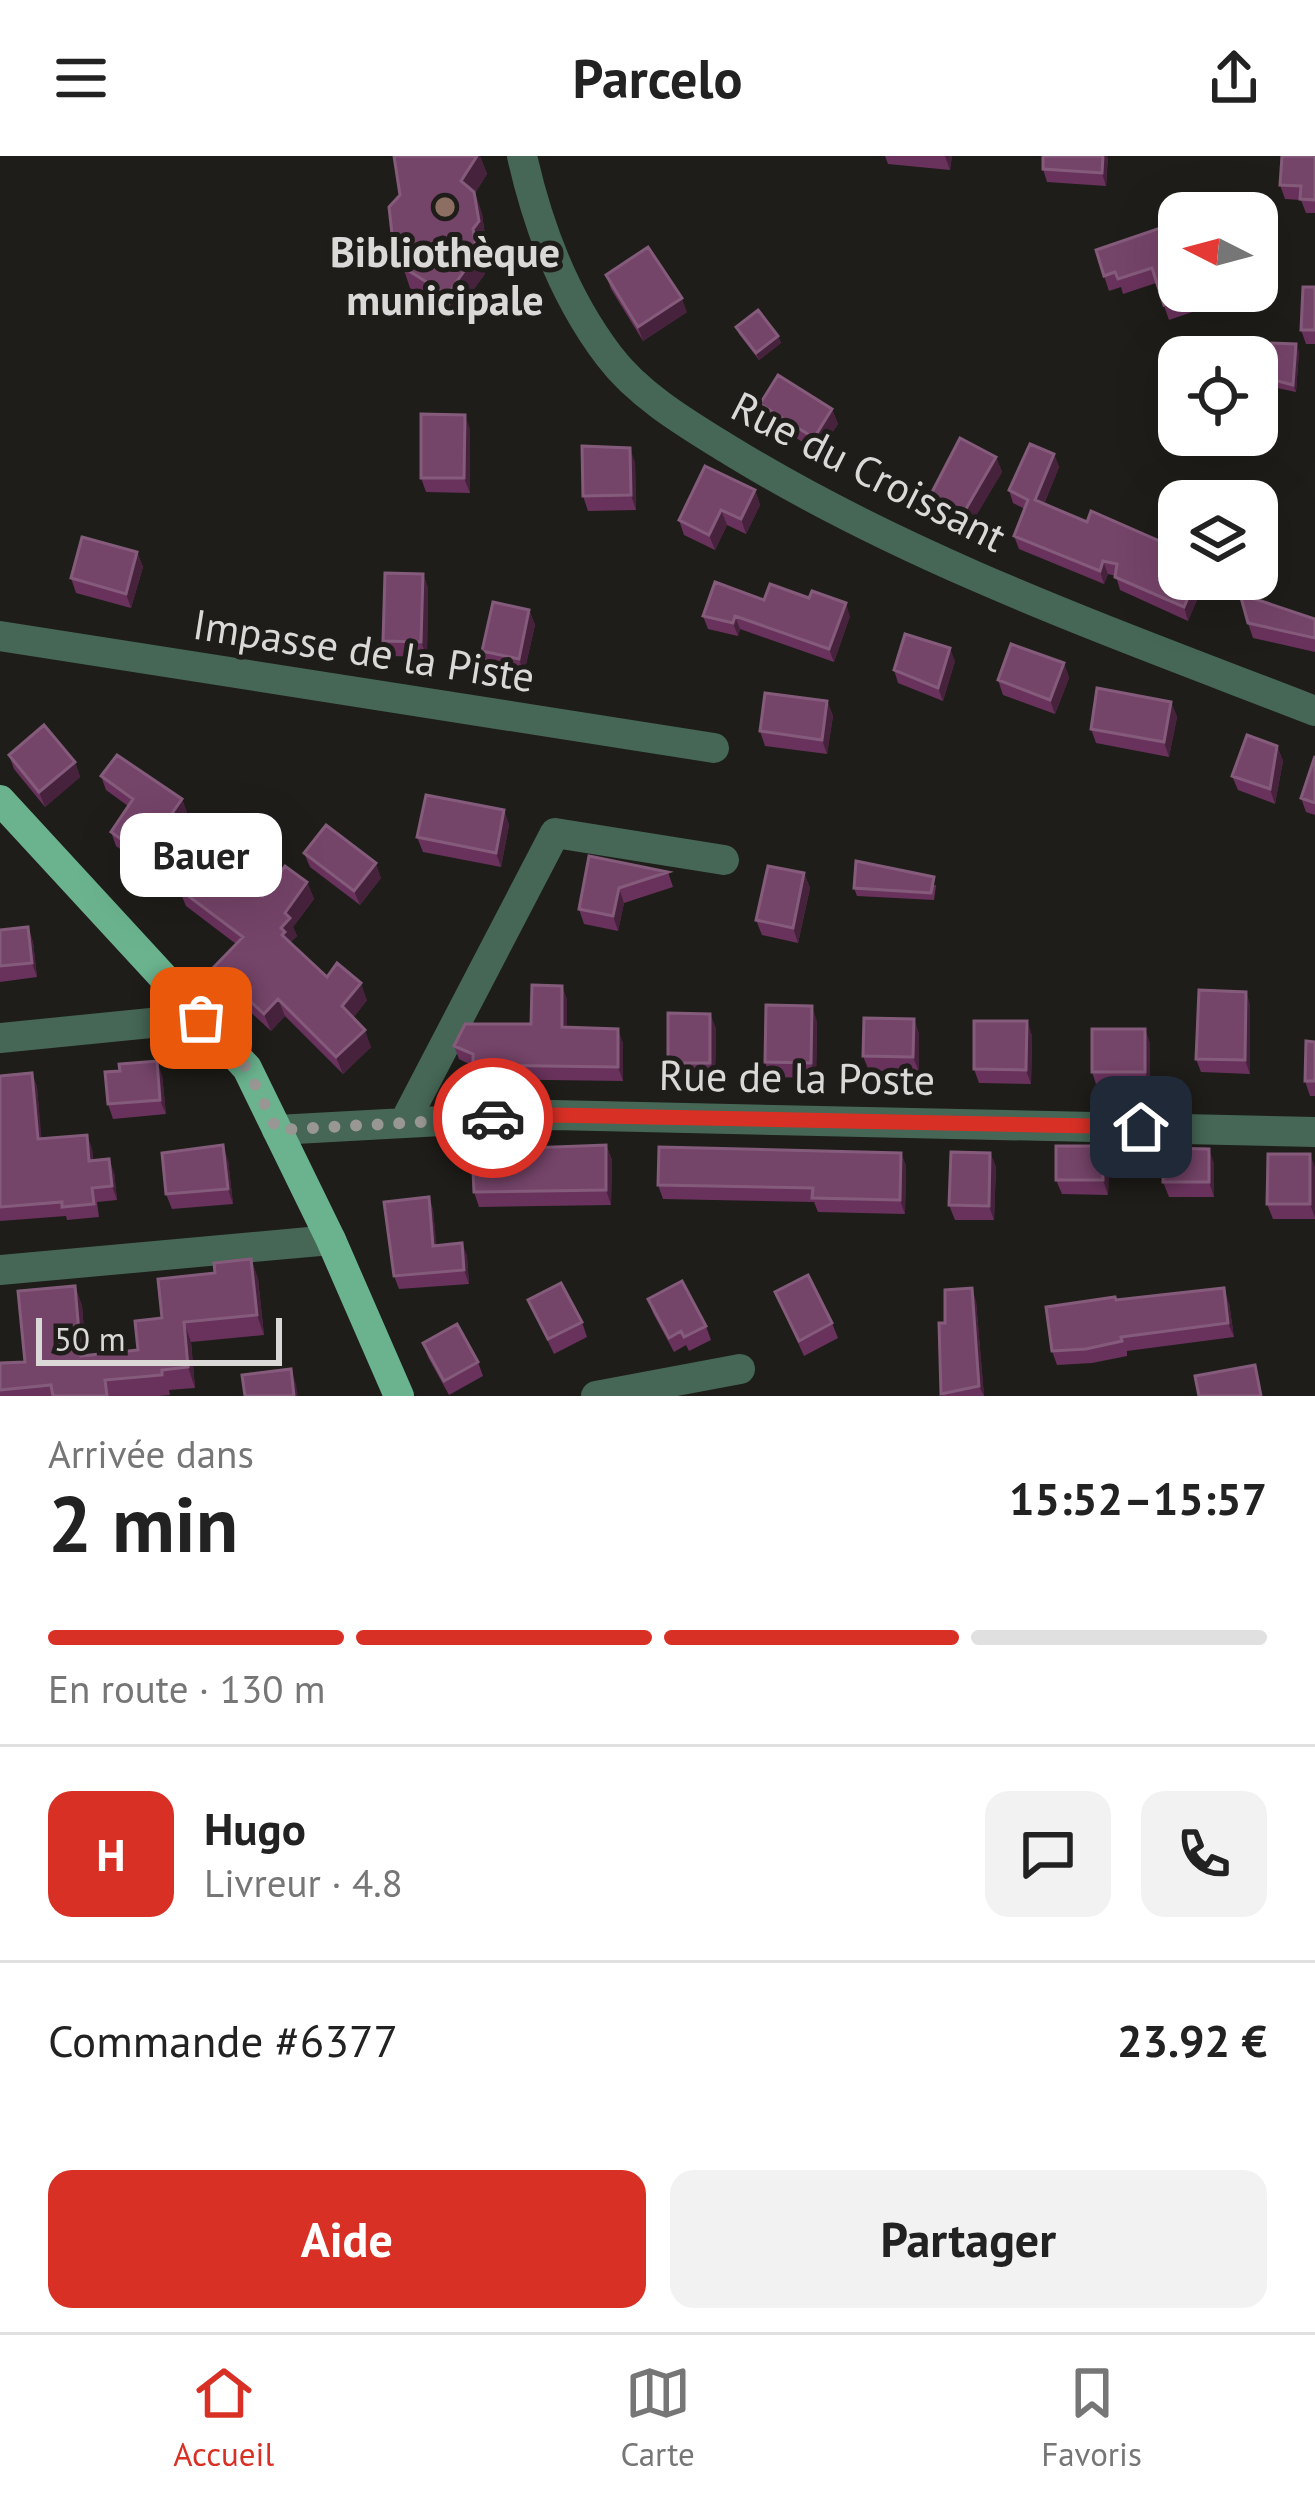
<!DOCTYPE html>
<html lang="fr">
<meta charset="utf-8">
<style>
:root{--surface:#fff;--page:#f2f2f2;--text:#222;--muted:#767676;--line:#e0e0e0;--accent:#d93025}
body{margin:0;font-family:"PT Sans",sans-serif;background:var(--page);color:var(--text);height:100vh;display:flex;flex-direction:column;font-size:45px;white-space:nowrap}
*{box-sizing:border-box;margin:0}
p{font-size:39px;color:var(--muted)}
.icon{flex:none;width:66px;height:66px;fill:none;stroke:currentColor;stroke-width:2;stroke-linecap:round;stroke-linejoin:round}
.map{position:relative;height:1240px;overflow:hidden}
.panel{display:flex;flex-direction:column;background:var(--surface);flex:1}
.panel>*{flex:none}
.needle{width:78px;rotate:276deg}
.controls{position:absolute;left:1158px;top:36px;display:grid;gap:24px}
.controls a{display:grid;place-items:center;width:120px;height:120px;border-radius:24px;background:var(--surface);box-shadow:0 12px 48px #0002;font-size:60px}
.scale{position:absolute;left:36px;bottom:30px;width:246px;box-sizing:border-box;padding-left:12px;border:6px solid #dad9d7;border-top:0;font-size:33px;line-height:42px;white-space:nowrap;color:#dad9d7;-webkit-text-stroke:9px #1e1d19;paint-order:stroke}
.pin{position:absolute;display:grid;place-items:center;width:102px;height:102px;color:#fff;margin:-51px;border-radius:24px;box-shadow:0 6px 18px #0006}
.courier{position:absolute;display:grid;place-items:center;width:120px;height:120px;margin:-60px;border:9px solid #d93025;border-radius:50%;background:#fff;color:#222;box-shadow:0 3px 15px #0007}
.bubble{position:absolute;height:84px;border-radius:24px;background:var(--surface);box-shadow:0 12px 48px #0002;font-size:39px;font-weight:700;line-height:84px;text-align:center}
.head em{font-style:normal;font-weight:700}
.head div{display:flex;flex-direction:column-reverse}
.head{display:flex;align-items:center;justify-content:space-between;height:204px;padding:0 48px}
h1{font-size:78px;font-weight:700;line-height:90px}
.bar{display:grid;grid-template-columns:repeat(4,1fr);gap:18px 12px;align-content:center;height:144px;padding:0 48px}
.bar i{height:15px;border-radius:9px;background:var(--line)}
.bar .selected{background:var(--accent)}
.bar p{grid-column:span 4}
.line{display:flex;align-items:center;gap:30px;padding:0 48px;border-top:3px solid var(--line)}
.line div{flex:1}
.round{display:grid;place-items:center;flex:none;width:126px;height:126px;border-radius:24px;background:var(--page)}
.button{display:flex;gap:24px;margin-top:auto;padding:24px 48px}
.button a{flex:1;height:138px;border-radius:24px;background:var(--accent);color:#fff;font-size:48px;font-weight:700;line-height:138px;text-align:center}
.button a+a{background:var(--page);color:var(--text)}
header{display:flex;justify-content:space-between;align-items:center;height:156px;padding:0 48px;background:var(--surface);font-size:54px;font-weight:700}
.tabs{display:flex;justify-content:space-around;align-items:center;height:168px;border-top:3px solid var(--line);background:var(--surface);font-size:33px;color:var(--muted)}
.tabs a{display:grid;justify-items:center;gap:6px}
.tabs .selected{color:var(--accent)}
.map>svg:first-child{display:block}
</style>
<header><svg class="icon" aria-label="menu" viewBox="0 0 24 24"><path d="M4 6h16M4 12h16M4 18h16"/></svg>Parcelo<svg class="icon" aria-label="share" viewBox="0 0 24 24"><path d="M12 15V3M7 8l5-5 5 5M5 13v7h14v-7"/></svg></header>
<div class="map">
<svg width="1315" height="1240" viewBox="0 0 1315 1240">
<rect width="100%" height="100%" fill="#1e1d19"/>
<g fill="none" stroke-linecap="round" stroke-linejoin="round">
<!-- minor -->
<path stroke="#466756" stroke-width="30" d="M522 0C538 71 564 141 609 200 639 240 689 269 731 295 912 406 1117 478 1315 555
M0 480 714 592
M0 882 201 862
M404 967 555 677 724 704
M277 974 553 959 1315 976
M0 1114 331 1084
M596 1240 740 1213"/>
<!-- major -->
<path stroke="#6bb38f" stroke-width="30" d="M0 644 247 912 331 1084 399 1240"/>
</g>
<!-- wall -->
<path fill="#69325c" d="M394 0H480L487 18 475 37 482 58 486 86 481 94 485 118 454 160 410 132 392 78 400 39Z
M885 0H952L950 14 888 8Z
M1108 0 1106 30 1047 26 1043 13Z
M1315 0V57H1306L1301 44 1285 43 1280 29Z
M1169 69 1205 135 1210 150 1169 164 1156 127 1123 138 1121 131 1109 135 1104 120Z
M606 119 687 156 643 185 611 133Z
M1315 131V188H1306L1301 174Z
M736 171 778 180 781 187 759 204 739 178Z
M1299 195 1296 236 1268 230 1266 222Z
M760 248 832 253 838 268 819 296 765 263Z
M470 273V337L426 336 421 322Z
M1054 298 1059 311 1044 348 1168 401 1179 423H1203L1204 427 1188 465 1120 434 1116 420 1108 418 1104 428 1019 393 1014 380 1025 353 1013 347 1009 334Z
M996 301 1002 316 968 373 935 355 930 340Z
M635 306 636 354 588 355 583 340Z
M755 334 760 349 746 378 727 369 715 394 684 379 679 364Z
M137 396 143 411 131 452 76 437 71 422Z
M423 418 428 432 427 501 389 500 383 485Z
M764 444 850 460 834 506 740 473 738 480 708 473 703 460Z
M529 454 535 469 524 517 487 509 482 495Z
M1315 463V496L1253 482 1248 467Z
M955 505 943 545 898 527 894 514Z
M1064 507 1069 522 1055 558 1003 539 998 524Z
M827 545 833 560 827 598 765 590 760 575Z
M1171 546 1177 561 1169 601 1096 587 1091 573Z
M1277 590 1283 605 1275 648 1238 634 1232 620Z
M9 599 75 606 80 621 45 651 14 613Z
M1315 600V659L1306 656 1301 642Z
M101 620 182 643 187 657 148 713 116 690 111 676 128 650 106 634Z
M504 654 509 669 501 711 423 696 417 681Z
M304 697 381 722 360 749 310 711Z
M589 700 668 716 673 731 624 747 618 775 584 768 579 753Z
M804 717 810 732 798 787 762 779 756 764Z
M307 726 314 743 293 771 297 780 290 786 327 821 367 844 353 862 371 891 343 918 285 860 271 875 220 828 214 811 236 788 186 750 179 733 263 740Z
M936 729 934 744 857 740 854 732Z
M28 771 33 786 37 821 0 826V774Z
M562 830 567 844V871L623 887V925L478 923 473 910 459 903 454 890 531 868Z
M1246 836 1250 849V918L1201 916 1196 903Z
M710 858 716 873 715 922H673L668 907Z
M914 863 919 878V916L869 915 863 900Z
M817 865 816 922 770 921 765 906Z
M1027 865 1032 880 1031 928 979 927 974 913Z
M1145 873 1150 888V931H1097L1092 916Z
M1315 886V940H1310L1305 925Z
M120 915 162 919 166 958 113 963 108 948Z
M32 917 37 931 41 983 92 992 93 1004 114 1016 117 1044 97 1046 99 1061 67 1064 66 1060 0 1065V920Z
M606 989 612 1004 611 1049 479 1051 474 1036Z
M1103 990 1109 1004 1108 1039 1062 1038 1056 1024Z
M901 997 906 1010 905 1058 818 1056 814 1046 663 1043 658 1029Z
M990 997 996 1011 994 1064H955L949 1049Z
M228 1004 233 1048 172 1053 166 1038Z
M1214 1007V1041H1169L1163 1026Z
M1315 1011V1063H1273L1267 1048Z
M429 1041 433 1054 436 1089 462 1087 467 1100 469 1128 399 1133 394 1120Z
M251 1103 258 1123 264 1179 191 1186 195 1232 169 1234 170 1239 158 1240H0V1207L25 1206 75 1130 82 1150 86 1199 138 1194 162 1162 215 1117Z
M775 1136 832 1167 838 1182 804 1200Z
M648 1143 706 1170 711 1184 689 1195 686 1189 674 1196 653 1157Z
M528 1144 582 1166 587 1181 554 1198Z
M1117 1144 1229 1147 1234 1181 1127 1195V1200L1092 1207 1057 1209 1052 1195Z
M976 1145 984 1240H942L939 1167H945Z
M423 1187 478 1206 483 1220 449 1239 428 1201Z"/>
<!-- shaded-wall -->
<path fill="#46223c" d="M477 0H480L487 18 475 37 482 58 486 86 481 94 485 118 454 160 447 139 461 25Z
M945 0H952L950 14Z
M1103 0H1108L1106 30 1102 17Z
M682 142 687 156 643 185 638 171Z
M778 180 781 187 759 204 756 197Z
M1296 188 1299 195 1296 236 1293 229Z
M832 253 838 268 819 296 814 282Z
M465 259 470 273V337L464 322Z
M630 292 635 306 636 354 631 339Z
M1054 298 1059 311 1040 357 1035 344Z
M996 301 1002 316 968 373 963 358Z
M755 334 760 349 746 378 741 363Z
M721 354 727 369 715 394 709 379Z
M137 396 143 411 131 452 126 438Z
M1103 405 1108 418 1104 428 1100 415Z
M423 418 428 432 427 501 421 486Z
M1196 423H1203L1204 427 1188 465 1184 451Z
M846 447 850 460 834 506 829 493Z
M529 454 535 469 524 517 519 503Z
M735 460 740 473 738 480 733 467Z
M950 492 955 505 943 545 938 532Z
M1064 507 1069 522 1055 558 1050 544Z
M827 545 833 560 827 598 822 584Z
M1171 546 1177 561 1169 601 1164 586Z
M1277 590 1283 605 1275 648 1270 633Z
M75 606 80 621 45 651 39 636Z
M182 643 187 657 148 713 143 699Z
M504 654 509 669 501 711 496 697Z
M376 707 381 722 360 749 354 735Z
M804 717 810 732 798 787 793 772Z
M307 726 314 743 293 771 297 780 289 788 282 779 281 772 285 757Z
M619 732 624 747 618 775 613 760Z
M28 771 33 786 37 821 32 807Z
M361 827 367 844 349 867 342 850Z
M562 830 567 844V885L562 871Z
M1246 836 1250 849V918L1245 904Z
M278 843 285 860 271 875 264 858Z
M812 850 817 865 816 922 811 907Z
M710 858 716 873 715 922 710 907Z
M914 863 919 878V916L913 901Z
M1027 865 1032 880 1031 928 1026 914Z
M618 873 623 887V925L618 911Z
M1145 873 1150 888V931L1145 916Z
M365 874 371 891 343 918 336 901Z
M157 905 162 919 166 958 160 944Z
M32 917 37 931 43 997 38 983Z
M87 979 92 992 94 1018 89 1005Z
M223 989 228 1004 233 1048 228 1033Z
M606 989 612 1004 611 1049 606 1034Z
M1103 990 1109 1004 1108 1039 1103 1024Z
M1209 993 1214 1007V1041L1209 1026Z
M901 997 906 1010 905 1058 900 1044Z
M990 997 996 1011 994 1064 989 1050Z
M1310 998 1315 1011V1062L1310 1048Z
M109 1003 114 1016 117 1044 112 1030Z
M429 1041 433 1054 438 1103 433 1090Z
M462 1087 467 1100 469 1128 464 1114Z
M251 1103 258 1123 264 1179 257 1159Z
M75 1130 82 1150 88 1220 81 1200Z
M972 1132 976 1145 984 1240 979 1230Z
M1224 1132 1229 1147 1234 1181 1228 1167Z
M184 1166 191 1186 195 1232 188 1211Z
M291 1213 296 1228 298 1240H294Z"/>
<!-- building -->
<path fill="#754469" stroke="#855b7b" stroke-width="3" d="M394 0H477L461 25 474 36 479 65 473 73 477 97 447 139 403 111 398 83 392 78 389 51 400 39Z
M1043 0H1103L1102 17 1043 13Z
M1282 0H1315V44L1300 43 1301 30 1280 29Z
M1169 69 1179 89V135L1205 136 1164 149 1152 112 1118 123 1115 116 1104 120 1096 94Z
M648 91 682 142 638 171 606 119Z
M1303 131H1315V174H1301Z
M758 154 778 180 756 197 736 171Z
M1267 187 1296 188 1293 229 1266 222Z
M778 219 832 253 814 282 760 248Z
M421 258 465 259 464 322H421Z
M960 282 996 301 963 358 930 340Z
M1030 288 1054 298 1035 344 1087 366 1091 355 1164 387 1160 397 1179 405V423H1196L1184 451 1115 421 1117 408 1103 405 1100 415 1014 380 1028 344 1009 334Z
M582 290 630 292 631 339 583 340Z
M705 310 755 334 741 363 721 354 709 379 679 364Z
M82 381 137 396 126 438 71 422Z
M385 417 423 418 421 486 383 485Z
M715 426 764 444 770 428 809 442 812 435 846 447 829 493 735 460 733 467 703 460Z
M1240 438 1315 463V482L1248 467Z
M493 446 529 454 519 503 482 495Z
M905 478 950 492 938 532 894 514Z
M1011 488 1064 507 1050 544 998 524Z
M1097 532 1171 546 1164 586 1091 573Z
M765 537 827 545 822 584 760 575Z
M44 569 75 606 39 636 9 599Z
M1247 579 1277 590 1270 633 1232 620Z
M117 599 182 643 143 699 111 676 133 643 101 620Z
M1315 600V647L1301 642Z
M426 639 504 654 496 697 417 681Z
M326 669 376 707 354 735 304 697Z
M206 697 263 740 285 710 307 726 285 757 290 762 281 772 285 776 282 779 327 821 337 807 361 827 342 850 365 874 336 901 278 843 264 858 214 811 243 781 179 733Z
M589 700 668 716 619 732 613 760 579 753Z
M856 705 934 721 931 737 854 732Z
M768 710 804 717 793 772 756 764Z
M28 771 32 807 0 810V774Z
M532 829 562 830V871L618 873V911L473 909V898L454 890 465 868H531Z
M1199 834 1246 836 1245 904 1196 903Z
M766 849 812 850 811 907 765 906Z
M668 857 710 858V907H668Z
M864 862 914 863 913 901 863 900Z
M974 865H1027L1026 914 974 913Z
M1092 873H1145V916H1092Z
M1306 885 1315 886V925H1305Z
M157 905 160 944 108 948 105 916 120 915 119 908Z
M32 917 38 983 87 979 89 1005 109 1003 112 1030 92 1032 94 1048 62 1051V1046L0 1051V920Z
M223 989 228 1033 166 1038 162 997Z
M606 989V1034L474 1036 472 994Z
M1056 990H1103V1024H1056Z
M659 991 901 997 900 1044 812 1042 813 1032 658 1029Z
M1164 992 1209 993V1026H1163Z
M951 996 990 997 989 1050 949 1049Z
M1268 998H1310V1048H1267Z
M429 1041 433 1090 462 1087 464 1114 394 1120 384 1046Z
M251 1103 257 1159 184 1166 188 1211 162 1214V1219L105 1224 107 1240H53L51 1229 0 1234V1207L25 1206 18 1135 75 1130 81 1200 138 1194 135 1165 162 1162 158 1123 215 1117 214 1107Z
M808 1119 832 1167 799 1185 775 1136Z
M682 1125 706 1170 684 1181 681 1175 669 1182 648 1143Z
M561 1127 582 1166 548 1183 528 1144Z
M972 1132 979 1230 941 1238 939 1167H945V1134Z
M1224 1132 1228 1167 1121 1181 1122 1185 1086 1193 1052 1195 1046 1151 1115 1141 1116 1144Z
M457 1168 478 1206 444 1225 423 1187Z
M1255 1209 1261 1240H1199L1195 1220Z
M291 1213 294 1240H245L242 1219Z"/>
<g fill="none" stroke-linecap="round" stroke-linejoin="round">
<!-- done -->
<path stroke="#989794" stroke-width="12" stroke-dasharray="0 21.6" d="M201 862 247 912 277 974 493 962"/>
<!-- route -->
<path stroke="#d93025" stroke-width="15" d="M493 962 553 959 1141 971"/>
</g>
<!-- markers -->
<circle fill="#8d6e63" stroke="#1e1d19" stroke-width="4.5" cx="445" cy="51" r="12"/>
<g text-anchor="middle" dominant-baseline="central" stroke-width="10" stroke-linejoin="round" paint-order="stroke">
<!-- poi labels -->
<g font-size="42" font-weight="bold" fill="#dad9d7" stroke="#1e1d19">
<text x="445" y="95">Bibliothèque<tspan x="445" dy="48">municipale</tspan></text>
</g>
<!-- street labels -->
<g font-size="42" fill="#dad9d7" stroke="#1e1d19">
<text transform="translate(869 315) rotate(27)">Rue du Croissant</text>
<text transform="translate(364 494) rotate(9)">Impasse de la Piste</text>
<text transform="translate(797 921) rotate(1)">Rue de la Poste</text>
</g>
</g>
</svg>
<div class="controls">
<a><svg class="needle" viewBox="-14 -14 28 28"><path d="M0-13l5 13h-10z" fill="#e53935"/><path d="M0 13l5-13h-10z" fill="#767676"/></svg></a>
<a><svg class="icon" aria-label="locate" viewBox="0 0 24 24"><circle cx="12" cy="12" r="6"/><path d="M12 2v4M12 18v4M2 12h4M18 12h4"/></svg></a>
<a><svg class="icon" aria-label="layers" viewBox="0 0 24 24"><path d="M12 4l9 5-9 5-9-5zM3 14l9 5 9-5"/></svg></a>
</div>
<div class="scale">50 m</div>
<div class="pin" style="left:201px;top:862px;background:#ea580c"><svg class="icon" aria-label="bag" viewBox="0 0 24 24"><path d="M5 8h14l-1 12H6zM9 8a3 3 0 0 1 6 0"/></svg></div>
<div class="pin" style="left:1141px;top:971px;background:#1f2937"><svg class="icon" aria-label="home" viewBox="0 0 24 24"><path d="M3 11l9-7 9 7M6 9v11h12V9"/></svg></div>
<div class="courier" style="left:493px;top:962px"><svg class="icon" aria-label="car" viewBox="0 0 24 24"><path d="M5 17H2v-5l4-1 3-4h7l3 4 3 1v5h-3M9 17h6M6 11h13"/><circle cx="7" cy="17" r="2"/><circle cx="17" cy="17" r="2"/></svg></div>
<div class="bubble" style="left:120px;top:657px;width:162px">Bauer</div>
</div>
<section class="panel">
<div class="head"><div><h1>2 min</h1><p>Arrivée dans</p></div><em>15:52–15:57</em></div>
<div class="bar"><i class="selected"></i><i class="selected"></i><i class="selected"></i><i></i><p>En route · 130 m</p></div>
<div class="line" style="height:216px"><b class="round" style="background:var(--accent);color:#fff">H</b><div><b>Hugo</b><p>Livreur · 4.8</p></div><a class="round"><svg class="icon" aria-label="chat" viewBox="0 0 24 24"><path d="M4 5h16v11H9l-5 4z"/></svg></a><a class="round"><svg class="icon" aria-label="phone" viewBox="0 0 24 24"><path d="M5 4h4l2 5-3 2q2 4 5 5l2-3 5 2v4C11 20 4 13 5 4z"/></svg></a></div>
<div class="line" style="height:156px"><div>Commande #6377</div><b>23.92 €</b></div>
<div class="button"><a>Aide</a><a>Partager</a></div>
</section>
<nav class="tabs">
<a class="selected"><svg class="icon" aria-label="home" viewBox="0 0 24 24"><path d="M3 11l9-7 9 7M6 9v11h12V9"/></svg>Accueil</a>
<a><svg class="icon" aria-label="map" viewBox="0 0 24 24"><path d="M3 6l6-2 6 2 6-2v14l-6 2-6-2-6 2zM9 4v14M15 6v14"/></svg>Carte</a>
<a><svg class="icon" aria-label="saved" viewBox="0 0 24 24"><path d="M7 4h10v16l-5-4-5 4z"/></svg>Favoris</a>
</nav>
